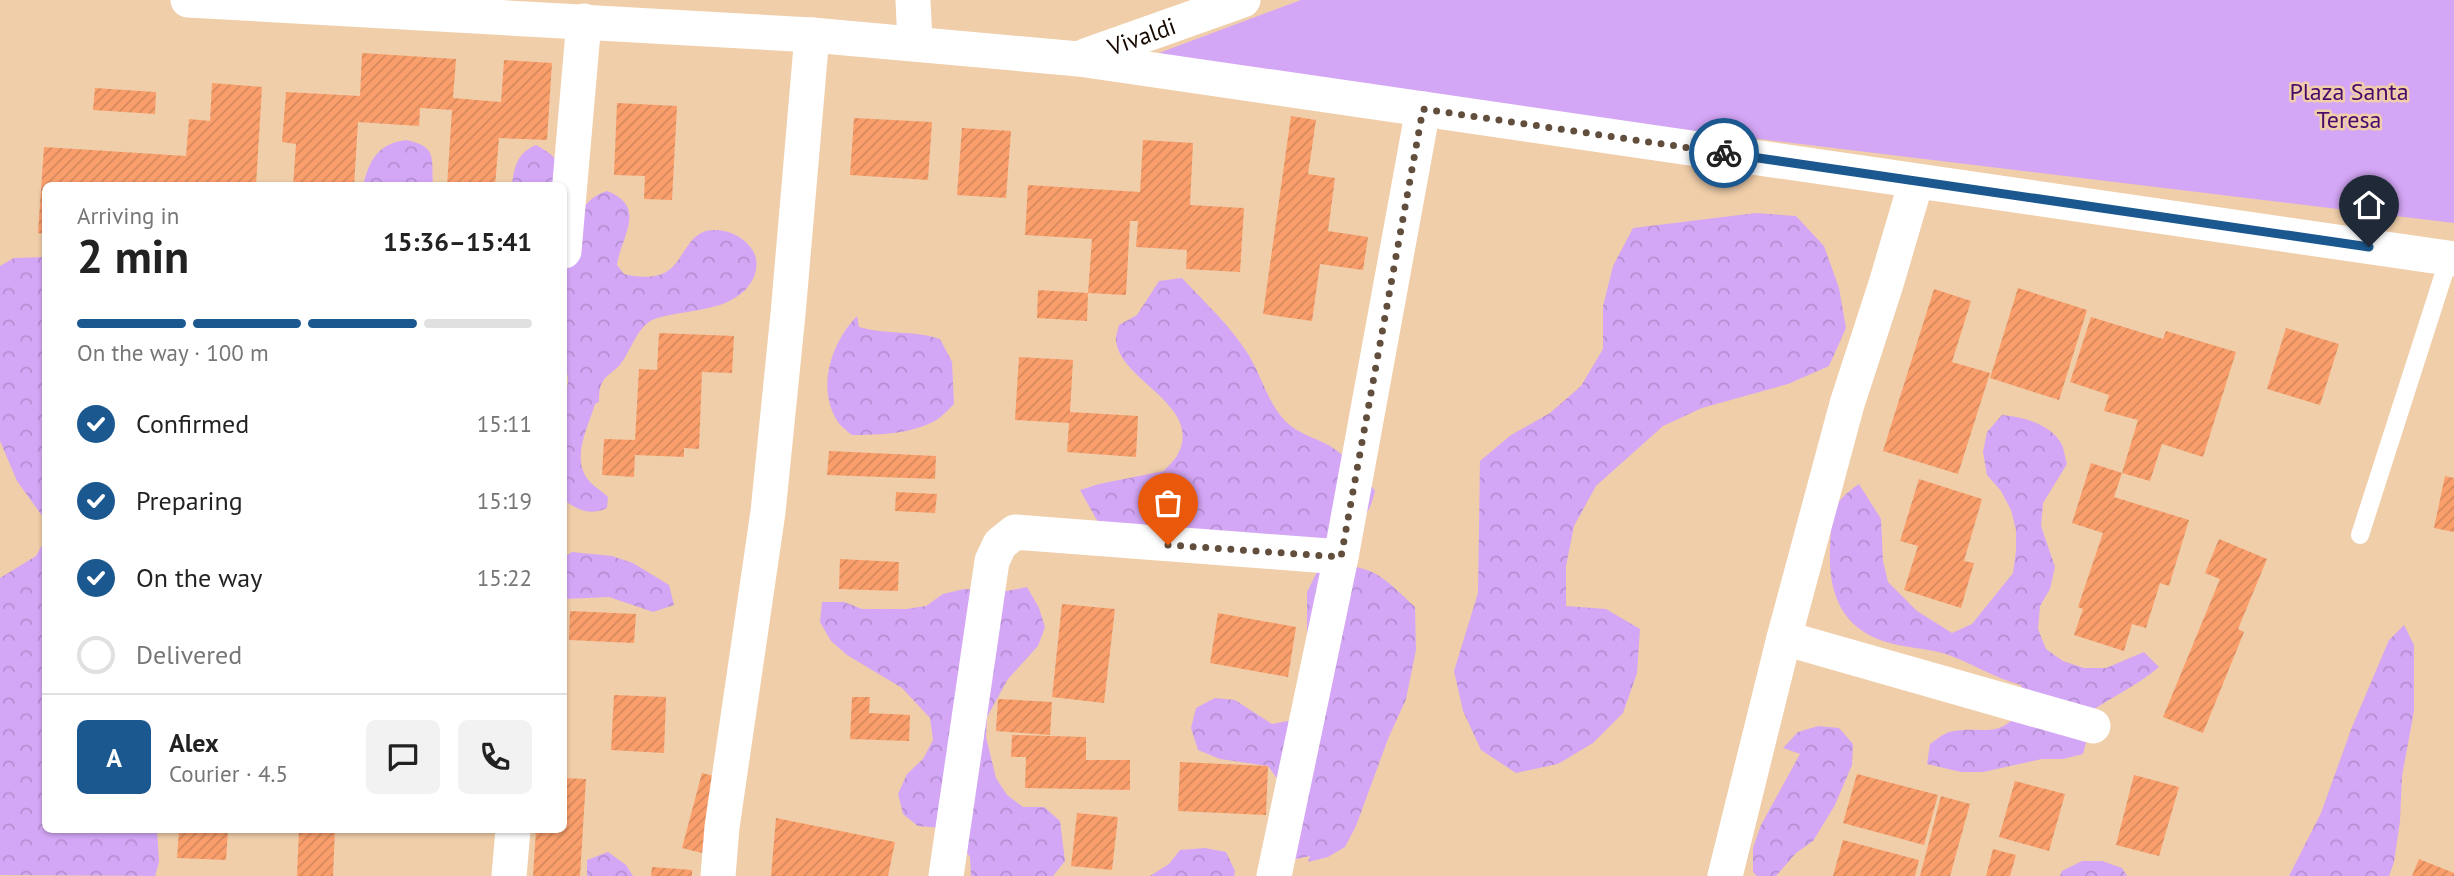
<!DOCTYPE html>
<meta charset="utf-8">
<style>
:root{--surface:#fff;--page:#f2f2f2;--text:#222;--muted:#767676;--line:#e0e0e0;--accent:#1b588f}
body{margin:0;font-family:"PT Sans",sans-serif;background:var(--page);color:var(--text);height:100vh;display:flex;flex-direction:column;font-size:26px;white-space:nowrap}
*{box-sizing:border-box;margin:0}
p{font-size:23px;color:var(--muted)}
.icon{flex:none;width:38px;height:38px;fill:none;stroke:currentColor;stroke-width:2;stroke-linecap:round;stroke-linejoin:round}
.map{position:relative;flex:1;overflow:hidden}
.drawer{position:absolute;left:42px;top:182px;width:525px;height:651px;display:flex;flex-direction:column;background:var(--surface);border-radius:10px;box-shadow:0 2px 5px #0004}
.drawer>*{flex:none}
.pin{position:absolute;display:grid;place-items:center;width:60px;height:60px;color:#fff;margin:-72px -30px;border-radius:50% 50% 50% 0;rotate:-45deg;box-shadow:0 0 7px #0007}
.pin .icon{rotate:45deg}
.courier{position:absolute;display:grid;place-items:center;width:70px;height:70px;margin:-35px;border:5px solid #1b588f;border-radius:50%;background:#fff;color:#222;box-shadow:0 2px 9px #0007}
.head em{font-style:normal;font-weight:600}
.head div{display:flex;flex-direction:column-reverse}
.head{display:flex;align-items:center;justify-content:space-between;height:119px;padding:0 35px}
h1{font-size:46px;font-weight:600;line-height:52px}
.bar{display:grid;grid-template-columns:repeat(4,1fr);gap:10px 7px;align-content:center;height:84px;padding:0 35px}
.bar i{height:9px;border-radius:5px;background:var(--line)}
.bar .selected{background:var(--accent)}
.bar p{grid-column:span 4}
.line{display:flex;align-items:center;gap:18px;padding:0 35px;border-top:2px solid var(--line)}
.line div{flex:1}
.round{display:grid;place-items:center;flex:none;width:74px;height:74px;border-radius:10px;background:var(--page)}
ol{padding:0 35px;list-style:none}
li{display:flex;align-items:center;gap:21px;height:77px}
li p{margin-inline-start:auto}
li .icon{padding:7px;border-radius:50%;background:var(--accent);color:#fff;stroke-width:4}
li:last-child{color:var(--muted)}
li i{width:38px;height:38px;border:4px solid var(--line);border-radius:50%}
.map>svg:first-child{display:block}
</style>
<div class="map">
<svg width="2454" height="876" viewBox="0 0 2454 876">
<defs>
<pattern id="forest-crowns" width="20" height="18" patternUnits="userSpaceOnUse" patternTransform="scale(1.75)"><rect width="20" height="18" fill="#d4a7f6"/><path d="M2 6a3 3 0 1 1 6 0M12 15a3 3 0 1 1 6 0" fill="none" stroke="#b58ed1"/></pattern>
<pattern id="building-hatch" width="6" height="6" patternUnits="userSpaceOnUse" patternTransform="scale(1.75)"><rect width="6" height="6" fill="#fa9f6c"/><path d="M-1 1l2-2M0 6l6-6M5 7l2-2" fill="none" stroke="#d5885c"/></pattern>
</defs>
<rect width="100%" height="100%" fill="#f0cea9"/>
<!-- green -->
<path fill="#d4a7f6" d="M1301 0H2454V223L1132 63Z"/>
<!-- forest -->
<path fill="url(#forest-crowns)" d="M406 140C438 147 431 157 433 185H363C370 160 377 144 406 140Z
M536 145C558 157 559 161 561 185L512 186C514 167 517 153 536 145Z
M607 191C648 207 621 236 617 265L624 274C636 277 654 279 666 272 688 259 687 221 728 232 738 235 748 242 753 251 758 259 757 269 754 277 740 307 703 309 675 314 666 316 656 317 649 322 635 332 630 353 619 366 614 371 607 375 603 381 599 387 599 395 599 402L595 404C588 428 569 461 591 483 596 488 603 492 608 497L607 508C590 516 578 510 564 500V394C569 384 570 377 564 367V270L567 265C574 235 573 202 607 191Z
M1756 213 1796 216 1824 246 1839 288 1846 328 1829 366 1788 384 1702 408 1663 426 1596 486 1574 526 1566 566V606L1606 609 1640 629 1637 673 1623 713 1593 743 1558 764 1516 773 1481 750 1463 711 1454 671 1478 593 1480 461 1511 435 1550 413 1581 386 1603 349V306L1613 266 1633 228Z
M45 257 46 517H43L17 481 0 441V266L14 258Z
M1182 278C1205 303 1230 325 1248 354 1263 378 1269 409 1292 427 1303 435 1318 439 1330 446 1349 458 1363 473 1375 491 1369 518 1358 525 1335 539L1112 547 1080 490 1099 484 1164 471C1168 466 1175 460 1178 454 1203 405 1121 382 1116 341 1115 337 1118 330 1119 325L1137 315 1159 281Z
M857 316 859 327C886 335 914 330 940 339L952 362 954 404C949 409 943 415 938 419 914 434 879 435 852 435 847 431 839 425 836 419 817 385 832 342 857 316Z
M2002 415C2022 417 2049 423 2061 443 2064 448 2065 458 2067 464L2043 503 2041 526 2055 567 2050 589 2040 606 2038 629 2046 649 2063 661 2084 668H2106L2144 652 2159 667C2138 685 2112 697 2088 713V735L2083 754 2063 759H2042L1983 772H1961L1927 764 1930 744C1936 740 1943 734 1949 732 1987 724 1996 743 2026 705L2021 685C1994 678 1972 663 1946 654 1926 648 1904 648 1883 641 1839 626 1828 590 1830 547 1832 513 1830 504 1859 484L1881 519 1883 561 1888 582 1917 611 1952 633 1972 624 2013 573 2016 551V530L2011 510 2001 491 1987 475 1983 452 1987 432Z
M45 540 46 830H157L159 862 155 876 0 875V578L36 556Z
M572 552 612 556 633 563 669 585 674 605 653 612 609 597 564 599V557Z
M1340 565C1377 567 1388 582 1415 607L1416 650 1406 699 1388 739 1356 826 1345 847 1328 857 1308 862 1310 856 1291 860 1279 781 1268 766 1220 759 1198 750 1191 728 1196 708 1215 698 1235 700 1272 724 1293 720 1307 679V592L1318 570Z
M1027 587 1039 608 1045 627 1038 646 1008 679 987 717 986 737 996 778 1007 795 1023 807H1044L1060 821 1065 861 1053 876H971L970 857 958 841 941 828 918 826 903 814 898 794 907 774 923 759 933 740 930 718 902 688 847 655 831 641 820 622 822 602H844L862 609H906L926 606 943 594 964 589 1007 591Z
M2404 625 2414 645V711L2402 776 2400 821 2394 862 2389 876H2289L2321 813 2352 727 2389 640Z
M1818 726 1839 728 1853 744 1852 765 1835 805 1813 841 1796 853 1776 876H1757L1753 872V848L1761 825 1800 754 1783 748 1798 732Z
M1205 848 1226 852 1235 871 1234 876H1150L1169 864 1180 850Z
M608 852 626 865 633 876H587V860Z
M2082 861H2102L2122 868 2127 876H2060L2062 871Z"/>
<!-- building -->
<path fill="url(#building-hatch)" d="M362 53 456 59 453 98 501 102 504 60 552 63 547 140 499 138 495 186H447L452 110 420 108 419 126 358 122 354 186H293L296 144 282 142 286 92 360 96Z
M212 83 262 87 256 186H46V234L38 233 44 147 186 156 189 119 210 121Z
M95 88 156 92 155 114 93 110Z
M617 103 677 106 672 200 644 199 645 176 614 175Z
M1291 116 1316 120 1308 174 1335 178 1328 231 1368 237 1363 270 1320 264 1312 321 1263 314Z
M854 118 932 122 928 180 850 175Z
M962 128 1011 131 1006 198 957 195Z
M1143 140 1193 143 1190 205 1244 208 1240 272 1186 269 1187 250 1136 247 1138 221H1130L1126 295 1088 293 1092 239 1025 235 1028 185 1140 192Z
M2018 288 2087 310 2059 400 1990 378Z
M1934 289 1971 301 1952 362 1990 373 1958 474 1883 451Z
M1038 290 1088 293 1087 321 1037 318Z
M2091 317 2163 339 2166 331 2236 352 2203 457 2162 444 2150 481 2122 473 2114 497 2189 520 2169 586 2160 583 2146 628 2132 624 2124 651 2074 635 2083 609 2078 607 2103 533 2072 523 2091 463 2122 473 2138 420 2104 411 2109 395 2070 382Z
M2286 328 2339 344 2320 405 2267 389Z
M659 333 734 336 732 373 702 372 699 449 684 448V457L635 455 634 477 602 475 604 439 635 440 639 369 657 370Z
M1019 357 1073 360 1070 412 1138 416 1136 457 1067 452 1069 423 1015 420Z
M829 451 936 456 935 479 827 475Z
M2445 476 2454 478V532L2434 528Z
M1919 479 1982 499 1964 561 1974 563 1961 608 1904 590 1918 546 1900 541Z
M896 492 937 494 935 513 895 511Z
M2219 539 2267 559 2238 629 2244 632 2203 733 2163 717 2220 579 2205 573Z
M840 559 899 562 898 591 839 589Z
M1062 604 1115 609 1104 703 1052 697Z
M570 611 636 614 634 643 569 640Z
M1218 613 1296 627 1288 677 1210 663Z
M614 695 666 697 664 753 611 750Z
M852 697H870L869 713 910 715 909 741 850 739Z
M998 699 1052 702 1050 735 996 731Z
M1012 735 1086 737V760H1130V790L1025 788 1026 757H1011Z
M1180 762 1268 766 1266 815 1178 811Z
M702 773 722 778 702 853 682 848Z
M1857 774 1938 795 1924 845 1843 823Z
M2134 775 2179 787 2159 856 2116 845Z
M564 778 586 779 580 876H533L536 830H564Z
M2015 781 2065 794 2049 851 1999 837Z
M1941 796 1970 804 1950 876H1920Z
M1077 813 1118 817 1112 870 1071 866Z
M776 818 895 842 888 876H771Z
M179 830H228L226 860 177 858Z
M299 830H335L333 876H297Z
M1843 840 1919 860 1915 876H1833Z
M1993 849 2016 855 2010 876H1986Z
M2419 859 2454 873V876H2412Z
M652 867 692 870V876H651Z"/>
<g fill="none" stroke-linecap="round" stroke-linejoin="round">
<!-- service -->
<path stroke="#fff" stroke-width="18" d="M2360 535 2449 258"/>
<!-- minor -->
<g stroke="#fff" stroke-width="35">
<path d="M188 0 812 35 1079 59 2454 259"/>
<path d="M913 0 915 43"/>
<path id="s1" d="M1085 56 1243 0"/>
<path d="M564 251 584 21"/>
<path d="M1784 638 2093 726"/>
<path d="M509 876 513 830"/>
<path d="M718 876 722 827 768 512 788 314 812 35"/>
<path d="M946 876 992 561 1000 544 1015 532 1341 557"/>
<path d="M1274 876 1341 557 1423 109"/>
<path d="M1725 876 1784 638 1847 404 1886 284 1916 182"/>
</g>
</g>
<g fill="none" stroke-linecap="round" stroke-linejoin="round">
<!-- done -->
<path stroke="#624e3c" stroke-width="7" stroke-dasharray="0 12.6" d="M1168 545 1341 557 1423 109 1724 153"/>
<!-- route -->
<path stroke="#1b588f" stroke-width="9" d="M1724 153 2369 247"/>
</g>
<g text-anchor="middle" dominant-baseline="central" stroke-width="5" stroke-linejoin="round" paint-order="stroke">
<!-- street labels -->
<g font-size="24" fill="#150901" stroke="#f0cea9">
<text stroke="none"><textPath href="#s1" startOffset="60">Vivaldi</textPath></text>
</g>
<!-- park labels -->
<g font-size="24" fill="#4a0a6b" stroke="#f0cea9">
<text x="2349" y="91">Plaza Santa<tspan x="2349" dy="28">Teresa</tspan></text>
</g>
</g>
</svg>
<div class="pin" style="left:1168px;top:545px;background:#ea580c"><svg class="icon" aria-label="bag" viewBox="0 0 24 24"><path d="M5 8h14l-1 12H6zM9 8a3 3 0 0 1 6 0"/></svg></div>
<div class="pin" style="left:2369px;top:247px;background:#1f2937"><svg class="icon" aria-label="home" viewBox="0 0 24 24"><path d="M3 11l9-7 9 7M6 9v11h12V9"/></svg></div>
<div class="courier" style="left:1724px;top:153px"><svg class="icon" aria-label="bike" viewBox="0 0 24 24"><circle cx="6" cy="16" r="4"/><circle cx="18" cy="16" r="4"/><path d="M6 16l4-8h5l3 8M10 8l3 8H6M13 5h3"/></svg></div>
<section class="drawer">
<div class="head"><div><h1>2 min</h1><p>Arriving in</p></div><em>15:36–15:41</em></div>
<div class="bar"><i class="selected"></i><i class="selected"></i><i class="selected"></i><i></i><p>On the way · 100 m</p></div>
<ol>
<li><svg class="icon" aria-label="check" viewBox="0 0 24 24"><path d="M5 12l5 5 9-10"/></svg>Confirmed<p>15:11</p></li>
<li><svg class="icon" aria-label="check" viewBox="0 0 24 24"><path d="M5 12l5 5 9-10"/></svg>Preparing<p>15:19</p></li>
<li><svg class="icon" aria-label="check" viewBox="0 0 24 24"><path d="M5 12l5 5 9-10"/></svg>On the way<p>15:22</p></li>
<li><i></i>Delivered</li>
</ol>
<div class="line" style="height:126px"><b class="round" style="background:var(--accent);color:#fff">A</b><div><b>Alex</b><p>Courier · 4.5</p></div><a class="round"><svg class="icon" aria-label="chat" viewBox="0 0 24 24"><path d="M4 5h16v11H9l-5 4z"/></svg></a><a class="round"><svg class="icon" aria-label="phone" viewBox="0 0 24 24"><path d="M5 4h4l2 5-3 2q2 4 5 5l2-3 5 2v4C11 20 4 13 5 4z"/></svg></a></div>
</section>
</div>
